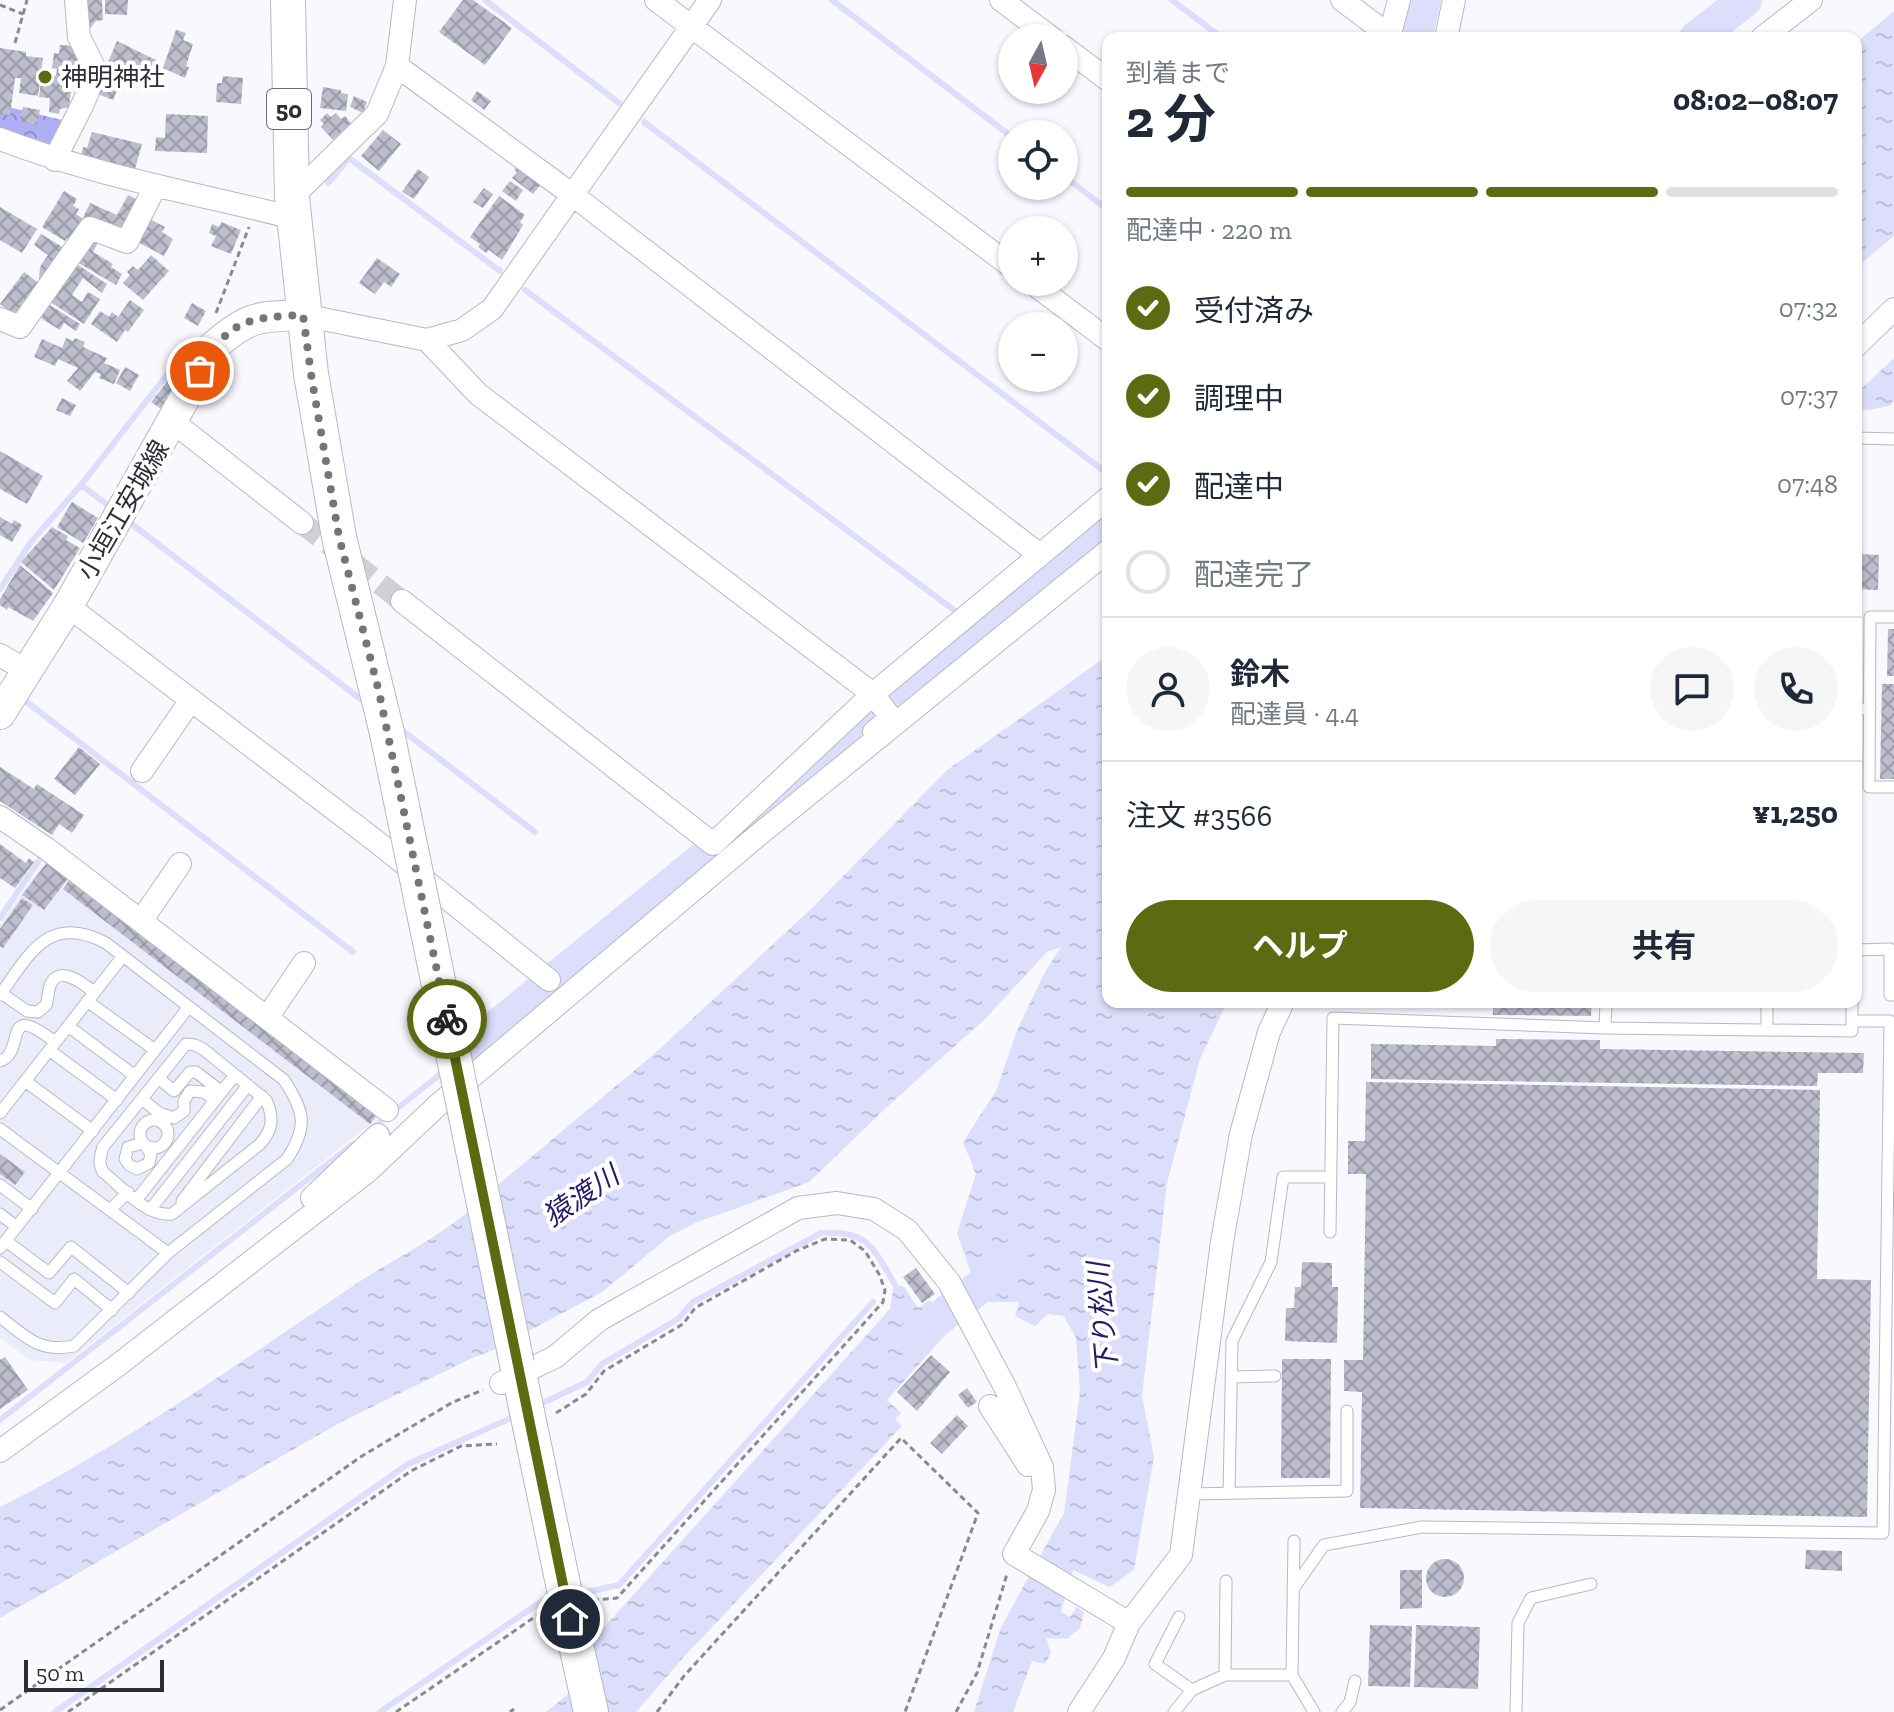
<!DOCTYPE html>
<html lang="ja">
<meta charset="utf-8">
<style>
:root{--surface:#fff;--page:#f6f6f7;--text:#1f2937;--muted:#747a83;--line:#e0e1e3;--accent:#5d6a12}
body{margin:0;font-family:"Zilla Slab","Noto Sans JP",serif;background:var(--page);color:var(--text);height:100vh;display:flex;flex-direction:column;font-size:30px;white-space:nowrap}
*{box-sizing:border-box;margin:0}
p{font-size:26px;color:var(--muted)}
.icon{flex:none;width:44px;height:44px;fill:none;stroke:currentColor;stroke-width:2;stroke-linecap:round;stroke-linejoin:round}
.map{position:relative;flex:1;overflow:hidden}
.details{position:absolute;left:1102px;top:32px;width:760px;height:976px;display:flex;flex-direction:column;background:var(--surface);border-radius:16px;box-shadow:0 2px 6px #0004}
.details>*{flex:none}
.needle{width:52px;rotate:188deg}
.tools{position:absolute;left:998px;top:24px;display:grid;gap:16px}
.tools a{display:grid;place-items:center;width:80px;height:80px;border-radius:50%;background:var(--surface);box-shadow:0 2px 6px #0004;font-size:40px}
.scale{position:absolute;left:24px;bottom:20px;width:140px;box-sizing:border-box;padding-left:8px;border:4px solid #2d2e34;border-top:0;font-size:22px;line-height:28px;white-space:nowrap;color:#2d2e34;-webkit-text-stroke:6px #fff;paint-order:stroke}
.pin{position:absolute;display:grid;place-items:center;width:68px;height:68px;color:#fff;margin:-34px;border:4px solid #fff;border-radius:50%;box-shadow:0 2px 8px #0007}
.courier{position:absolute;display:grid;place-items:center;width:80px;height:80px;margin:-40px;border:6px solid #5d6a12;border-radius:50%;background:#fff;color:#222;box-shadow:0 2px 10px #0007}
.summary em{font-style:normal;font-weight:700}
.summary div{display:flex;flex-direction:column-reverse}
.summary{display:flex;align-items:center;justify-content:space-between;height:136px;padding:0 24px}
h1{font-size:52px;font-weight:700;line-height:60px}
.bar{display:grid;grid-template-columns:repeat(4,1fr);gap:12px 8px;align-content:center;height:96px;padding:0 24px}
.bar i{height:10px;border-radius:6px;background:var(--line)}
.bar .active{background:var(--accent)}
.bar p{grid-column:span 4}
.line{display:flex;align-items:center;gap:20px;padding:0 24px;border-top:2px solid var(--line)}
.line div{flex:1}
.round{display:grid;place-items:center;flex:none;width:84px;height:84px;border-radius:42px;background:var(--page)}
ol{padding:0 24px;list-style:none}
li{display:flex;align-items:center;gap:24px;height:88px}
li p{margin-inline-start:auto}
li .icon{padding:8px;border-radius:50%;background:var(--accent);color:#fff;stroke-width:4}
li:last-child{color:var(--muted)}
li i{width:44px;height:44px;border:4px solid var(--line);border-radius:50%}
.cta{display:flex;gap:16px;margin-top:auto;padding:16px 24px}
.cta a{flex:1;height:92px;border-radius:48px;background:var(--accent);color:#fff;font-size:32px;font-weight:700;line-height:92px;text-align:center}
.cta a+a{background:var(--page);color:var(--text)}
.map>svg:first-child{display:block}
</style>
<div class="map">
<svg width="1894" height="1712" viewBox="0 0 1894 1712">
<defs>
<pattern id="forest-crowns" width="20" height="18" patternUnits="userSpaceOnUse" patternTransform="scale(2)"><rect width="20" height="18" fill="#aeaef4"/><path d="M2 6a3 3 0 1 1 6 0M12 15a3 3 0 1 1 6 0" fill="none" stroke="#8e8ec6"/></pattern>
<pattern id="water-ripples" width="26" height="14" patternUnits="userSpaceOnUse" patternTransform="scale(2)"><rect width="26" height="14" fill="#dddefb"/><path d="M2 4q2-2 4 0t4 0M15 11q2-2 4 0t4 0" fill="none" stroke="#bebfd8"/></pattern>
<pattern id="building-cross-hatch" width="8" height="8" patternUnits="userSpaceOnUse" patternTransform="scale(2)"><rect width="8" height="8" fill="#bdbecd"/><path d="M0 0l8 8M0 8l8-8" fill="none" stroke="#9a9ba7"/></pattern>
</defs>
<rect width="100%" height="100%" fill="#f8f8fe"/>
<!-- built -->
<path fill="#ebecfa" d="M47 858 382 1115 66 1363 30 1360 0 1338V924Z"/>
<!-- forest -->
<path fill="url(#forest-crowns)" d="M0 105 62 120 50 149 0 130Z"/>
<!-- water -->
<path fill="url(#water-ripples)" d="M1894 11V236L1856 268V43Z
M1894 358V401L1892 405 1870 410 1856 409V394Z
M1108 655V1002H1227L1200 1059 1167 1183 1142 1396 1154 1457 1134 1570 1110 1587 1073 1570 1061 1612 1070 1617 1077 1607 1084 1612 1080 1628 1067 1639 1046 1638 1051 1653 1045 1664 1032 1661 1013 1712H974L1001 1627 1064 1513 1080 1392 1076 1338 1064 1316 1048 1314 1035 1326 1015 1316 1019 1302H981L957 1233 976 1174 963 1142 996 1091 1018 1028 1046 970 1061 947 1047 952 985 1019 889 1105 809 1182 695 1223 670 1236 602 1292 493 1350 470 1359 343 1421 0 1618V1507C122 1446 234 1366 347 1290 393 1258 448 1235 487 1194L654 1054 753 963 812 908 946 771Z
M894 1283 904 1287 918 1308 930 1300 934 1306 945 1299 954 1319 943 1324 947 1333 887 1400 901 1413 895 1419 902 1426 681 1660 636 1712H546L568 1694C569 1682 564 1674 566 1663L591 1642 890 1309Z"/>
<g fill="none" stroke-linecap="round" stroke-linejoin="round">
<!-- stream -->
<path stroke="#dddefb" stroke-width="6" d="M485 0 619 103
M832 0 1012 137
M1172 0 1222 38
M644 122 1108 474
M1064 176 1108 210
M328 183 349 158 500 271
M525 290 978 628
M81 485 113 509
M125 519 367 704
M0 589 31 542 81 485 184 353
M19 696 353 952
M398 727 535 832
M0 918 42 856
M374 1127 443 1072
M536 1406 587 1382 602 1364 678 1319 693 1302 821 1233C867 1230 872 1246 894 1283
M0 1420 353 1144
M577 1594 619 1585 873 1302
M55 1712 408 1464 518 1415
M380 1712 542 1601 554 1599"/>
<!-- river -->
<path stroke="#dddefb" stroke-width="34" d="M1415 38 1424 0
M1696 38 1745 0
M473 1046 715 849 1108 522
M912 1339 977 1289 1011 1258"/>
</g>
<!-- building -->
<path fill="url(#building-cross-hatch)" d="M83 0H102L103 20 96 21 89 29Z
M105 0H128L127 15 105 14Z
M463 0H473L512 28 485 65 439 32Z
M176 30 186 33 183 40 193 44 186 66 189 67 185 78 163 68Z
M117 41 162 63 152 89 123 77 113 100 95 93Z
M60 45 74 46 73 53H79L77 62H82L80 76 73 75 69 107 60 109 59 114 49 112 50 98 39 97 42 74 56 76 57 69 52 68 54 53 59 54Z
M0 48 26 52V56L43 58 38 96 19 93 21 78H15L10 115 0 114Z
M223 76 243 78 241 104 216 102 217 83H222Z
M323 87 341 90V93L348 94 346 111 320 108Z
M477 91 491 101 484 110 471 100Z
M354 96 367 102 363 113 350 107Z
M23 107 40 110 37 125 20 121Z
M327 113 331 117 336 113 341 119 345 116 351 123 333 140 321 127 324 124 320 120Z
M166 114 208 116 207 153 155 151 156 137 165 138Z
M383 130 401 144 379 171 361 156Z
M92 132 142 144 135 169 80 160 83 147 87 148Z
M517 166 541 184 533 194 512 178 517 172 514 170Z
M418 169 429 177 414 199 402 192Z
M510 181 523 190 516 201 502 191Z
M484 188 493 194 483 208 473 202Z
M64 191 77 199 73 206 79 209 76 214 86 221 73 242 67 238 65 241 42 227Z
M128 195 139 201 122 234 83 218 90 203 117 215Z
M499 196 525 215 520 222 523 225 502 260 489 250 486 253 478 247 480 244 470 237Z
M0 207 37 229 22 253 0 240Z
M146 217 165 227 162 232 173 239 164 256 134 240Z
M221 222 241 230 231 254 211 246 216 236 209 233 212 224 219 227Z
M91 232 101 237 93 252 113 264 111 267 122 274 116 285 75 261Z
M41 234 69 251 46 284 39 280 40 267 48 255 34 245Z
M151 255 169 271 143 300 123 283 130 275 127 272 133 266 138 270Z
M377 258 400 274 391 287 384 282 375 294 359 283Z
M72 261 107 284 102 293 83 278 72 295 82 302 88 292 100 299 84 324 47 300Z
M24 272 40 284 16 316 0 304Z
M130 300 144 310 128 332 125 330 117 342 91 324 100 311 109 317 112 312 118 317Z
M45 302 80 324 76 331 64 323 60 330 36 315Z
M192 303 206 311 198 326 184 318Z
M66 338 73 341 75 338 85 342 83 347 107 358 104 363 120 370 114 384 99 378 101 374 95 372 80 391 67 381 78 368 58 359 55 366 34 357 42 339 62 348Z
M181 364 183 366 161 409 151 402Z
M125 367 139 375 130 391 116 383Z
M62 398 76 405 70 416 56 410Z
M0 451 43 476 27 504 0 489Z
M72 502 98 518 83 543 57 527Z
M0 517 12 524 14 520 22 525 12 542 0 535Z
M52 527 68 536 66 540 80 548 54 590 21 562Z
M1856 554 1879 555 1878 590 1856 589Z
M20 565 53 593 33 621 8 607 7 610 0 605V599Z
M1888 629H1894V676H1887Z
M1882 684H1894V779H1880Z
M79 747 100 764 75 795 54 779Z
M0 767 34 789 37 784 84 815 72 833 59 824 52 835 0 801Z
M0 844 26 863 29 858 34 862 15 888 0 878Z
M48 861 69 877 44 910 22 895Z
M70 879 377 1115 370 1124 63 889Z
M22 898 33 905 3 948 0 946V929Z
M1493 1002H1592L1591 1016 1493 1015Z
M1496 1039 1600 1040V1049L1864 1053 1863 1073H1818L1817 1086 1371 1079V1044L1496 1046Z
M1366 1082 1820 1090 1817 1279 1871 1280 1867 1517 1360 1508 1362 1392 1344 1391V1360H1363L1366 1174H1348V1141H1365Z
M0 1154 25 1172 15 1185 0 1174Z
M1302 1262 1332 1263V1287H1338L1337 1343 1285 1341 1286 1308H1294L1295 1287H1301Z
M916 1268 935 1294 922 1303 903 1277Z
M931 1355 950 1372 917 1411 897 1392Z
M5 1357 28 1390 0 1409V1360Z
M1282 1359H1331L1330 1478H1281Z
M967 1388 977 1402 968 1408 958 1395Z
M957 1415 968 1426 942 1454 930 1443Z
M1806 1550 1842 1551V1571L1805 1569Z
M1426 1578a19 19 0 1 1 38 0a19 19 0 1 1-38 0Z
M1400 1570H1422V1608L1400 1609Z
M1370 1625 1412 1626 1410 1687 1368 1686Z
M1416 1625 1480 1627 1478 1689 1414 1687Z"/>
<g fill="none" stroke-linecap="round" stroke-linejoin="round">
<!-- minor-tunnel -->
<path stroke="#cfd0d6" stroke-width="22" stroke-dasharray="22 11" stroke-linecap="butt" d="M302 523 402 601"/>
<defs>
<path id="service" d="M1856 438 1894 439
M1894 617H1870L1869 787H1894
M1856 709H1870
M1856 950 1890 949V995H1894
M1 993 27 1011 38 1012 46 1005C48 999 48 991 50 986 58 963 84 984 94 992
M0 995C30 953 49 913 106 943L284 1080C305 1112 308 1127 287 1159L168 1253
M87 1001 155 1050
M68 1026 135 1076
M1605 1028 1606 1002
M1767 1030V1002
M186 1044 195 1045 203 1049 266 1100C274 1117 273 1130 260 1144L172 1214C146 1217 122 1187 103 1172 98 1163 100 1157 103 1147Z
M49 1050 117 1100
M0 1061C27 1052 0 999 55 1042
M158 1078 174 1091 190 1072H196L222 1092
M25 1081 93 1131
M142 1099 159 1113 174 1118 184 1111V1101L190 1091 204 1092 215 1100
M0 1113 123 956
M140 1134a14 14 0 1 1 28 0a14 14 0 1 1-28 0Z
M0 1129 168 1253 74 1346C39 1353 26 1337 0 1317
M143 1143 128 1147 125 1159 129 1165 137 1169 149 1163 151 1154 146 1146
M0 1185 32 1209
M137 1199 235 1075
M182 1201 262 1096
M110 1210 128 1192
M150 1210 248 1085
M0 1214 17 1227
M1330 1232 1333 1018 1605 1028 1852 1031V1002
M6 1241 49 1273 71 1247 129 1293
M0 1248 188 1008
M0 1262 55 1303 74 1279 112 1310
M1231 1377 1275 1376
M1229 1493 1232 1341 1271 1262 1283 1177H1329
M1189 1494 1347 1491V1411
M1293 1589 1324 1545 1422 1527 1883 1533 1890 1021H1852
M1179 1617 1155 1664 1192 1690
M1225 1675 1226 1581
M1292 1675 1314 1712
M1174 1712 1192 1690 1225 1675H1292L1294 1541
M1342 1712 1350 1702 1355 1681
M1516 1712 1518 1623 1531 1598 1591 1584"/>
<path id="minor" d="M405 0 397 66 574 196 1040 555 1108 498
M656 0 1012 267
M1001 0 1052 38
M1342 0 1390 36
M1389 38 1399 0
M1446 38 1454 0
M1762 38 1811 0
M1064 47 1108 80
M0 139C96 176 195 193 294 218
M55 160C68 130 88 101 95 69L79 37 76 0
M292 197 377 114 397 66
M1031 282 1108 340
M303 315 427 340 462 330 492 309 710 0
M0 319 20 327 90 228 127 242 155 187
M427 340 478 394 873 694 1040 555
M1856 346 1894 309
M173 422 302 523
M402 601 713 844 873 694 891 718 874 732
M68 606 377 842 549 980
M0 655 27 671
M142 771 191 700
M0 817 47 849 387 1110
M141 921 180 864
M267 1018 304 963
M312 1198 378 1135
M501 1383 555 1357 599 1320 798 1208 837 1203 874 1209 907 1230 949 1282 1005 1387 1042 1467 1044 1490 1038 1511 1014 1554 1129 1623
M990 1406 1028 1465
M0 1451 118 1365 368 1171 438 1105 756 837 1108 551
M1079 1712 1114 1658 1129 1623 1181 1555 1222 1242 1241 1134 1269 1032 1283 1002"/>
<path id="secondary" d="M0 714 68 606 214 346C250 315 258 317 303 315"/>
<path id="primary" d="M288 0 292 197 311 374 339 537 387 733
M517 1364 563 1584
M568 1609 591 1712"/>
</defs>
<!-- service casing -->
<use href="#service" stroke="#b7b8c7" stroke-width="13"/>
<!-- minor casing -->
<use href="#minor" stroke="#b7b8c7" stroke-width="24"/>
<!-- secondary casing -->
<use href="#secondary" stroke="#b7b8c7" stroke-width="32"/>
<!-- primary casing -->
<use href="#primary" stroke="#b7b8c7" stroke-width="36"/>
<!-- path -->
<path stroke="#89898f" stroke-width="3" stroke-dasharray="6 4" stroke-linecap="butt" d="M0 5 23 14
M15 43 27 0
M216 313 249 227
M556 1413 586 1394 604 1371 683 1324 695 1308 796 1251 825 1239 850 1240 865 1251 879 1274 885 1290 883 1302 617 1598 595 1600
M0 1710 362 1456 453 1402 483 1390
M68 1712 411 1471 461 1446 497 1444
M396 1712 542 1612
M510 1712 514 1709
M657 1712 684 1676 901 1438 978 1513 905 1712
M956 1712 977 1673 1007 1574"/>
<!-- service -->
<use href="#service" stroke="#fff" stroke-width="11"/>
<!-- minor -->
<use href="#minor" stroke="#fff" stroke-width="22"/>
<!-- secondary -->
<use href="#secondary" stroke="#fff" stroke-width="30"/>
<!-- primary -->
<use href="#primary" stroke="#fff" stroke-width="34"/>
<defs>
<path id="primary-bridge" d="M387 733 517 1364
M563 1584 568 1609"/>
</defs>
<!-- primary-bridge casing -->
<use href="#primary-bridge" stroke="#b7b8c7" stroke-width="36" stroke-linecap="butt"/>
<!-- primary-bridge -->
<use href="#primary-bridge" stroke="#fff" stroke-width="34"/>
</g>
<g fill="none" stroke-linecap="round" stroke-linejoin="round">
<!-- done -->
<path stroke="#74757b" stroke-width="8" stroke-dasharray="0 14.4" d="M200 371C229 319 247 318 303 315L311 374 339 537 379 692 447 1019"/>
<!-- route -->
<path stroke="#5d6a12" stroke-width="10" d="M447 1019 570 1619"/>
</g>
<!-- markers -->
<circle fill="#5d6a12" stroke="#fff" stroke-width="3" cx="45" cy="77" r="8"/>
<g text-anchor="middle" dominant-baseline="central" stroke-width="8" stroke-linejoin="round" paint-order="stroke">
<!-- shield labels -->
<rect fill="#fff" stroke="#6c6d71" stroke-width="2" x="267" y="89" width="44" height="40" rx="6"/>
<g font-size="24" font-weight="bold" fill="#2d2e34">
<text x="289" y="109">50</text>
</g>
<!-- poi labels -->
<g font-size="26" fill="#2d2e34" stroke="#fff" text-anchor="start">
<text x="61" y="77">神明神社</text>
</g>
<!-- street labels -->
<g font-size="26" fill="#2d2e34" stroke="#fff">
<text transform="translate(123 510) rotate(-60)">小垣江安城線</text>
</g>
<!-- water labels -->
<g font-size="28" font-style="italic" fill="#281968" stroke="#fff">
<text transform="translate(581 1196) rotate(-34)">猿渡川</text>
<text transform="translate(1103 1318) rotate(-95)">下り松川</text>
</g>
</g>
</svg>
<div class="tools">
<a><svg class="needle" viewBox="-14 -14 28 28"><path d="M0-13l5 13h-10z" fill="#e53935"/><path d="M0 13l5-13h-10z" fill="#747a83"/></svg></a>
<a><svg class="icon" aria-label="locate" viewBox="0 0 24 24"><circle cx="12" cy="12" r="6"/><path d="M12 2v4M12 18v4M2 12h4M18 12h4"/></svg></a>
<a>+</a>
<a>−</a>
</div>
<div class="scale">50 m</div>
<div class="pin" style="left:200px;top:371px;background:#ea580c"><svg class="icon" aria-label="bag" viewBox="0 0 24 24"><path d="M5 8h14l-1 12H6zM9 8a3 3 0 0 1 6 0"/></svg></div>
<div class="pin" style="left:570px;top:1619px;background:#1f2937"><svg class="icon" aria-label="home" viewBox="0 0 24 24"><path d="M3 11l9-7 9 7M6 9v11h12V9"/></svg></div>
<div class="courier" style="left:447px;top:1019px"><svg class="icon" aria-label="bike" viewBox="0 0 24 24"><circle cx="6" cy="16" r="4"/><circle cx="18" cy="16" r="4"/><path d="M6 16l4-8h5l3 8M10 8l3 8H6M13 5h3"/></svg></div>
<section class="details">
<div class="summary"><div><h1>2 分</h1><p>到着まで</p></div><em>08:02–08:07</em></div>
<div class="bar"><i class="active"></i><i class="active"></i><i class="active"></i><i></i><p>配達中 · 220 m</p></div>
<ol>
<li><svg class="icon" aria-label="check" viewBox="0 0 24 24"><path d="M5 12l5 5 9-10"/></svg>受付済み<p>07:32</p></li>
<li><svg class="icon" aria-label="check" viewBox="0 0 24 24"><path d="M5 12l5 5 9-10"/></svg>調理中<p>07:37</p></li>
<li><svg class="icon" aria-label="check" viewBox="0 0 24 24"><path d="M5 12l5 5 9-10"/></svg>配達中<p>07:48</p></li>
<li><i></i>配達完了</li>
</ol>
<div class="line" style="height:144px"><a class="round"><svg class="icon" aria-label="person" viewBox="0 0 24 24"><circle cx="12" cy="8" r="4"/><path d="M4 21q1-7 8-7t8 7"/></svg></a><div><b>鈴木</b><p>配達員 · 4.4</p></div><a class="round"><svg class="icon" aria-label="chat" viewBox="0 0 24 24"><path d="M4 5h16v11H9l-5 4z"/></svg></a><a class="round"><svg class="icon" aria-label="phone" viewBox="0 0 24 24"><path d="M5 4h4l2 5-3 2q2 4 5 5l2-3 5 2v4C11 20 4 13 5 4z"/></svg></a></div>
<div class="line" style="height:104px"><div>注文 #3566</div><b>¥1,250</b></div>
<div class="cta"><a>ヘルプ</a><a>共有</a></div>
</section>
</div>
